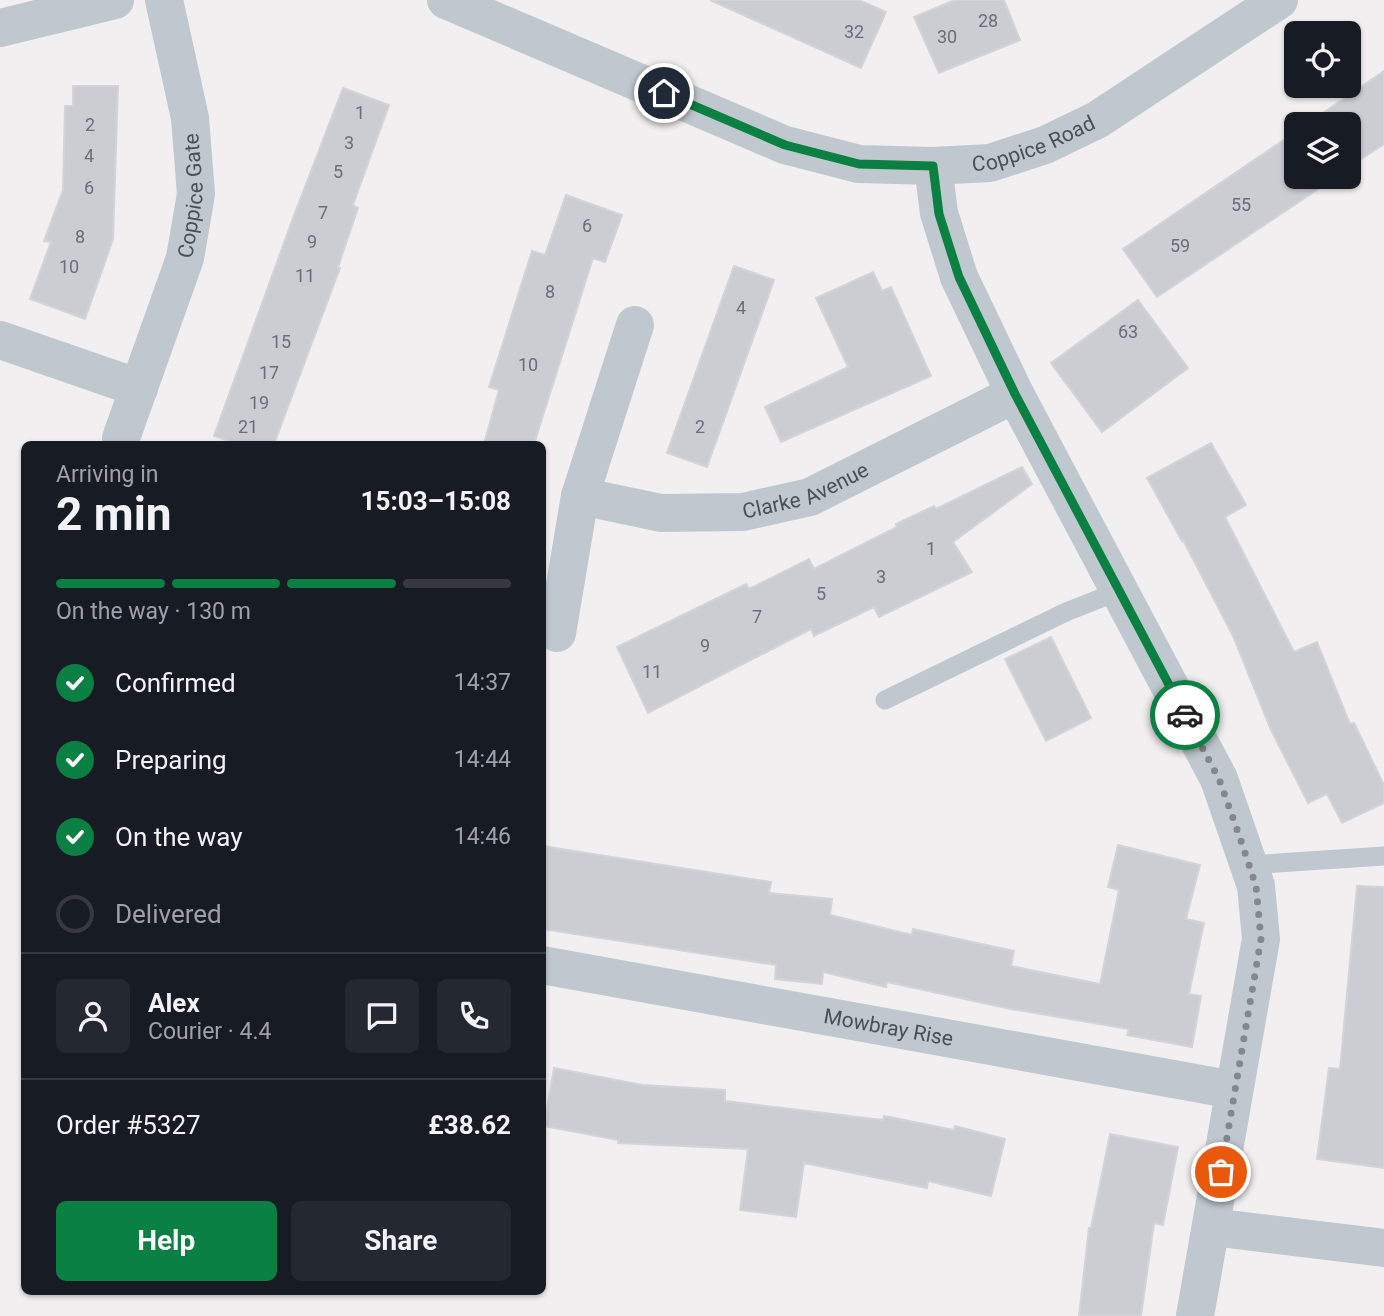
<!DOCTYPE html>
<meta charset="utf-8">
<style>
:root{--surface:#171b24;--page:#242831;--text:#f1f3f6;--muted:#9ea1a6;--line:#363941;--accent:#0b8043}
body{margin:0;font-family:Roboto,sans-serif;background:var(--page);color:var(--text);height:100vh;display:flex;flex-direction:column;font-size:26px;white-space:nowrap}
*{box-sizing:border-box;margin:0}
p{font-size:23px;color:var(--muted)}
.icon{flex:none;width:38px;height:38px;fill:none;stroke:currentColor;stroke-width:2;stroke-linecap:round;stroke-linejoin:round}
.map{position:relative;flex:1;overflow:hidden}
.details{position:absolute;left:21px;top:441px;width:525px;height:854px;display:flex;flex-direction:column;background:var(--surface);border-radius:10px;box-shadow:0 2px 5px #0004}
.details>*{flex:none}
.controls{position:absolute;left:1284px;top:21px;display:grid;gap:14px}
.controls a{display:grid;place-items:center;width:77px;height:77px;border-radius:10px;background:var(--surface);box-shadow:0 2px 5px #0004;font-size:35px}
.pin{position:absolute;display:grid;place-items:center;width:60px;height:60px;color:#fff;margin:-30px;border:4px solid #fff;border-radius:50%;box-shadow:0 2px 7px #0007}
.courier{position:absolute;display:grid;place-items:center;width:70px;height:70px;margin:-35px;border:5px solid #0b8043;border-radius:50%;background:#fff;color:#222;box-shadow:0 2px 9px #0007}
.overview em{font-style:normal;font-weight:700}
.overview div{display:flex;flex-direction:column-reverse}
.overview{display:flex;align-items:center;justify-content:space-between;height:119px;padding:0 35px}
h1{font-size:46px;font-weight:700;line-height:52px}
.bar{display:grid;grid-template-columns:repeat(4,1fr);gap:10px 7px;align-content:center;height:84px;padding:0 35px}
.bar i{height:9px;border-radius:5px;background:var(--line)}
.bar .active{background:var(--accent)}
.bar p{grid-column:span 4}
.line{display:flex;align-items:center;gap:18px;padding:0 35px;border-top:2px solid var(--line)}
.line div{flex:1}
.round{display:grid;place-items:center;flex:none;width:74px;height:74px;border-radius:10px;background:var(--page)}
ol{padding:0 35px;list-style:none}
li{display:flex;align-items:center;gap:21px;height:77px}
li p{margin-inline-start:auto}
li .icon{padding:7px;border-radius:50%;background:var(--accent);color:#fff;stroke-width:4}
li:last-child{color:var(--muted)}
li i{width:38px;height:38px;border:4px solid var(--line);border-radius:50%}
.button{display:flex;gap:14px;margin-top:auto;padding:14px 35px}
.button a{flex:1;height:80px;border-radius:10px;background:var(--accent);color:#fff;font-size:28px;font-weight:700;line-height:80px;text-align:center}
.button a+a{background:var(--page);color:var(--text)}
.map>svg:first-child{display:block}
</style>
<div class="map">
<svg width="1384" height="1316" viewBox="0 0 1384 1316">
<rect width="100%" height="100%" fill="#f1efef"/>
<!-- building -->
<path fill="#cccdd3" stroke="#d3d4d9" stroke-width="2" d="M710 0H859L886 12 861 68Z
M955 0H1004L1020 40 939 73 914 17Z
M1384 71V144L1349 167V124H1307Z
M73 86H118L113 239 85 319 30 299 51 242 44 241 63 190 65 106H73Z
M343 88 389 105 353 205 358 208 338 267 340 268 274 444H237L214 436 293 218Z
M1297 131V177H1336L1157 297 1123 249Z
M566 195 622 215 605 262 593 258 534 444H484L499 390 489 387 532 251 545 255Z
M734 266 774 280 707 467 667 453Z
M873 272 882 291 891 287 931 376 781 442 765 407 848 367 816 298Z
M1138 300 1188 368 1102 432 1051 363Z
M1211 443 1246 505 1225 517 1294 652 1317 642 1350 724 1354 723 1384 785V803L1342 823 1327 794 1308 803 1271 730 1233 636 1183 540 1182 541 1147 478Z
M1022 467 1032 484 953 542 972 572 879 617 874 607 814 636 811 629 648 713 617 647 746 584 749 589 809 559 814 569 897 527 896 524 934 506 936 509Z
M1051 637 1091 718 1046 741 1005 659Z
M1118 845 1200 865 1186 919 1204 923 1189 994 1201 996 1192 1047 1127 1035 1129 1029 1011 1009 887 982 886 987 823 972 822 984 775 979 776 965 542 929V846L771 882 769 893 832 899 830 915 912 935 913 929 1014 951 1011 966 1100 984 1119 890 1108 887Z
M1357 886 1384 887V1168L1317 1159 1329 1068 1340 1069Z
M554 1068 642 1085 725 1090V1101L883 1120 884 1116 954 1130 955 1126 1005 1139 991 1196 928 1181 927 1188 804 1163 796 1217 740 1210 748 1149 618 1143V1140L544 1126Z
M1110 1134 1178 1147 1163 1225 1154 1223 1141 1316H1079L1089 1228H1091Z"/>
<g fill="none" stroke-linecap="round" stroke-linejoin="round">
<!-- service -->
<path stroke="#c0c8cf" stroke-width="19" d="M885 700 1066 612 1119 591
M1249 865 1384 856"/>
<!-- minor -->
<g stroke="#c0c8cf" stroke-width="38">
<path d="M933 166 939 213 959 277 1015 394 1219 779 1256 886 1261 939 1195 1316"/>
<path d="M0 340 139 388"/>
<path id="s1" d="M121 438 185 258 196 194 190 118 164 0"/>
<path id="s2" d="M580 496 661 513 743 512 810 497 1015 394"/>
<path d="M557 633 580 496 635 325"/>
<path id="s3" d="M542 965 1234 1090"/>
<path d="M1212 1227 1384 1248"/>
</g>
<!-- tertiary -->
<g stroke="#c0c8cf" stroke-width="38">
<path id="s4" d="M446 0 785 145 859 164 933 166 990 163 1045 145 1097 120 1279 0"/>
<path d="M0 28 115 0"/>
</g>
</g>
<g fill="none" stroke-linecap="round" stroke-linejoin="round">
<!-- done -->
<path stroke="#83888e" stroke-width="7" stroke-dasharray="0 12.6" d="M1185 715 1219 779 1238 832 1256 886 1261 939 1221 1172"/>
<!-- route -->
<path stroke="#0b8043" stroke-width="9" d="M664 93 785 145 859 164 933 166 939 214 959 277 1015 394 1185 715"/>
</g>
<g text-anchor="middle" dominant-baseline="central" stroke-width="7" stroke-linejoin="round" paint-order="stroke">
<!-- number labels -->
<g font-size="18" fill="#696f78">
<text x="988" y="20">28</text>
<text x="854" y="31">32</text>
<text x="947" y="36">30</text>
<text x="360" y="112">1</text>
<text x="90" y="124">2</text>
<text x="349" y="142">3</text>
<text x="89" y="155">4</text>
<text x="338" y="171">5</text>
<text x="89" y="187">6</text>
<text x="1241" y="204">55</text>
<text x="323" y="212">7</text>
<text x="587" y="225">6</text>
<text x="80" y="236">8</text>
<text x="312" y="241">9</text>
<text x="1180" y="245">59</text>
<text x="69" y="266">10</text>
<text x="305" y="275">11</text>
<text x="550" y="291">8</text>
<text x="741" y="307">4</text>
<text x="1128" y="331">63</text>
<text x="281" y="341">15</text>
<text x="528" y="364">10</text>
<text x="269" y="372">17</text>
<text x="259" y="402">19</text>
<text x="248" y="426">21</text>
<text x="700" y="426">2</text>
<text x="931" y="548">1</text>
<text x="881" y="576">3</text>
<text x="821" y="593">5</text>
<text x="757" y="616">7</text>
<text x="705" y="645">9</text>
<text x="652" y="671">11</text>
</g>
<!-- street labels -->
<g font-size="21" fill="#48505a" stroke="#fff">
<text stroke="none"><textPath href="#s4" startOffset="623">Coppice Road</textPath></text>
<text stroke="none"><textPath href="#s1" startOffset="254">Coppice Gate</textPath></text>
<text stroke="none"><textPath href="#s2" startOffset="231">Clarke Avenue</textPath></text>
<text stroke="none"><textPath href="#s3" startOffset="352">Mowbray Rise</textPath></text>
</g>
</g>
</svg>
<div class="controls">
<a><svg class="icon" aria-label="locate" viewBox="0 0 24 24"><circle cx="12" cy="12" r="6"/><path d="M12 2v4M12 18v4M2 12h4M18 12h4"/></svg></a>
<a><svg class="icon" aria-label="layers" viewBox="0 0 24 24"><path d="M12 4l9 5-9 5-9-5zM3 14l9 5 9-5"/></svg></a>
</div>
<div class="pin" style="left:1221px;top:1172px;background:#ea580c"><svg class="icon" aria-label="bag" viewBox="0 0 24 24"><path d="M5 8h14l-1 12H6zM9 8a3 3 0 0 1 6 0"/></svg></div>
<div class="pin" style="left:664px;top:93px;background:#1f2937"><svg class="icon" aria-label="home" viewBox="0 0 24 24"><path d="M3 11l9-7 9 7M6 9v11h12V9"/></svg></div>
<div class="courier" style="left:1185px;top:715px"><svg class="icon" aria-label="car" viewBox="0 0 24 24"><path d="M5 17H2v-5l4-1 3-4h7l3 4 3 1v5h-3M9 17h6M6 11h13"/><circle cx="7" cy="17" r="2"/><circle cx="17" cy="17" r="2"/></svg></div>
<section class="details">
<div class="overview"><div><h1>2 min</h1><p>Arriving in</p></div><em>15:03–15:08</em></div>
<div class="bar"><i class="active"></i><i class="active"></i><i class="active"></i><i></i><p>On the way · 130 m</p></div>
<ol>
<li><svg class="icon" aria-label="check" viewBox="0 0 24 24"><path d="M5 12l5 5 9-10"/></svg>Confirmed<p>14:37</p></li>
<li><svg class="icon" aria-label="check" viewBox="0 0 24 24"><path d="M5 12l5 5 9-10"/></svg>Preparing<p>14:44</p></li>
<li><svg class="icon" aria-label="check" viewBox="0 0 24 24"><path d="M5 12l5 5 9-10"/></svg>On the way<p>14:46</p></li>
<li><i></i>Delivered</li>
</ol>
<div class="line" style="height:126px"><a class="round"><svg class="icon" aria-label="person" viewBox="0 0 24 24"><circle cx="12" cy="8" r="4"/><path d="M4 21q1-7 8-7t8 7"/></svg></a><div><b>Alex</b><p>Courier · 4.4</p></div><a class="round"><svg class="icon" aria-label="chat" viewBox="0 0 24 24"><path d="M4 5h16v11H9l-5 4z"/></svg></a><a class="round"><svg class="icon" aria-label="phone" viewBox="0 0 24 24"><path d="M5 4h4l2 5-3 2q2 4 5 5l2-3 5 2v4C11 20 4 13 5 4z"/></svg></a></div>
<div class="line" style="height:91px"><div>Order #5327</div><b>£38.62</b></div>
<div class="button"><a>Help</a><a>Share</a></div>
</section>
</div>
